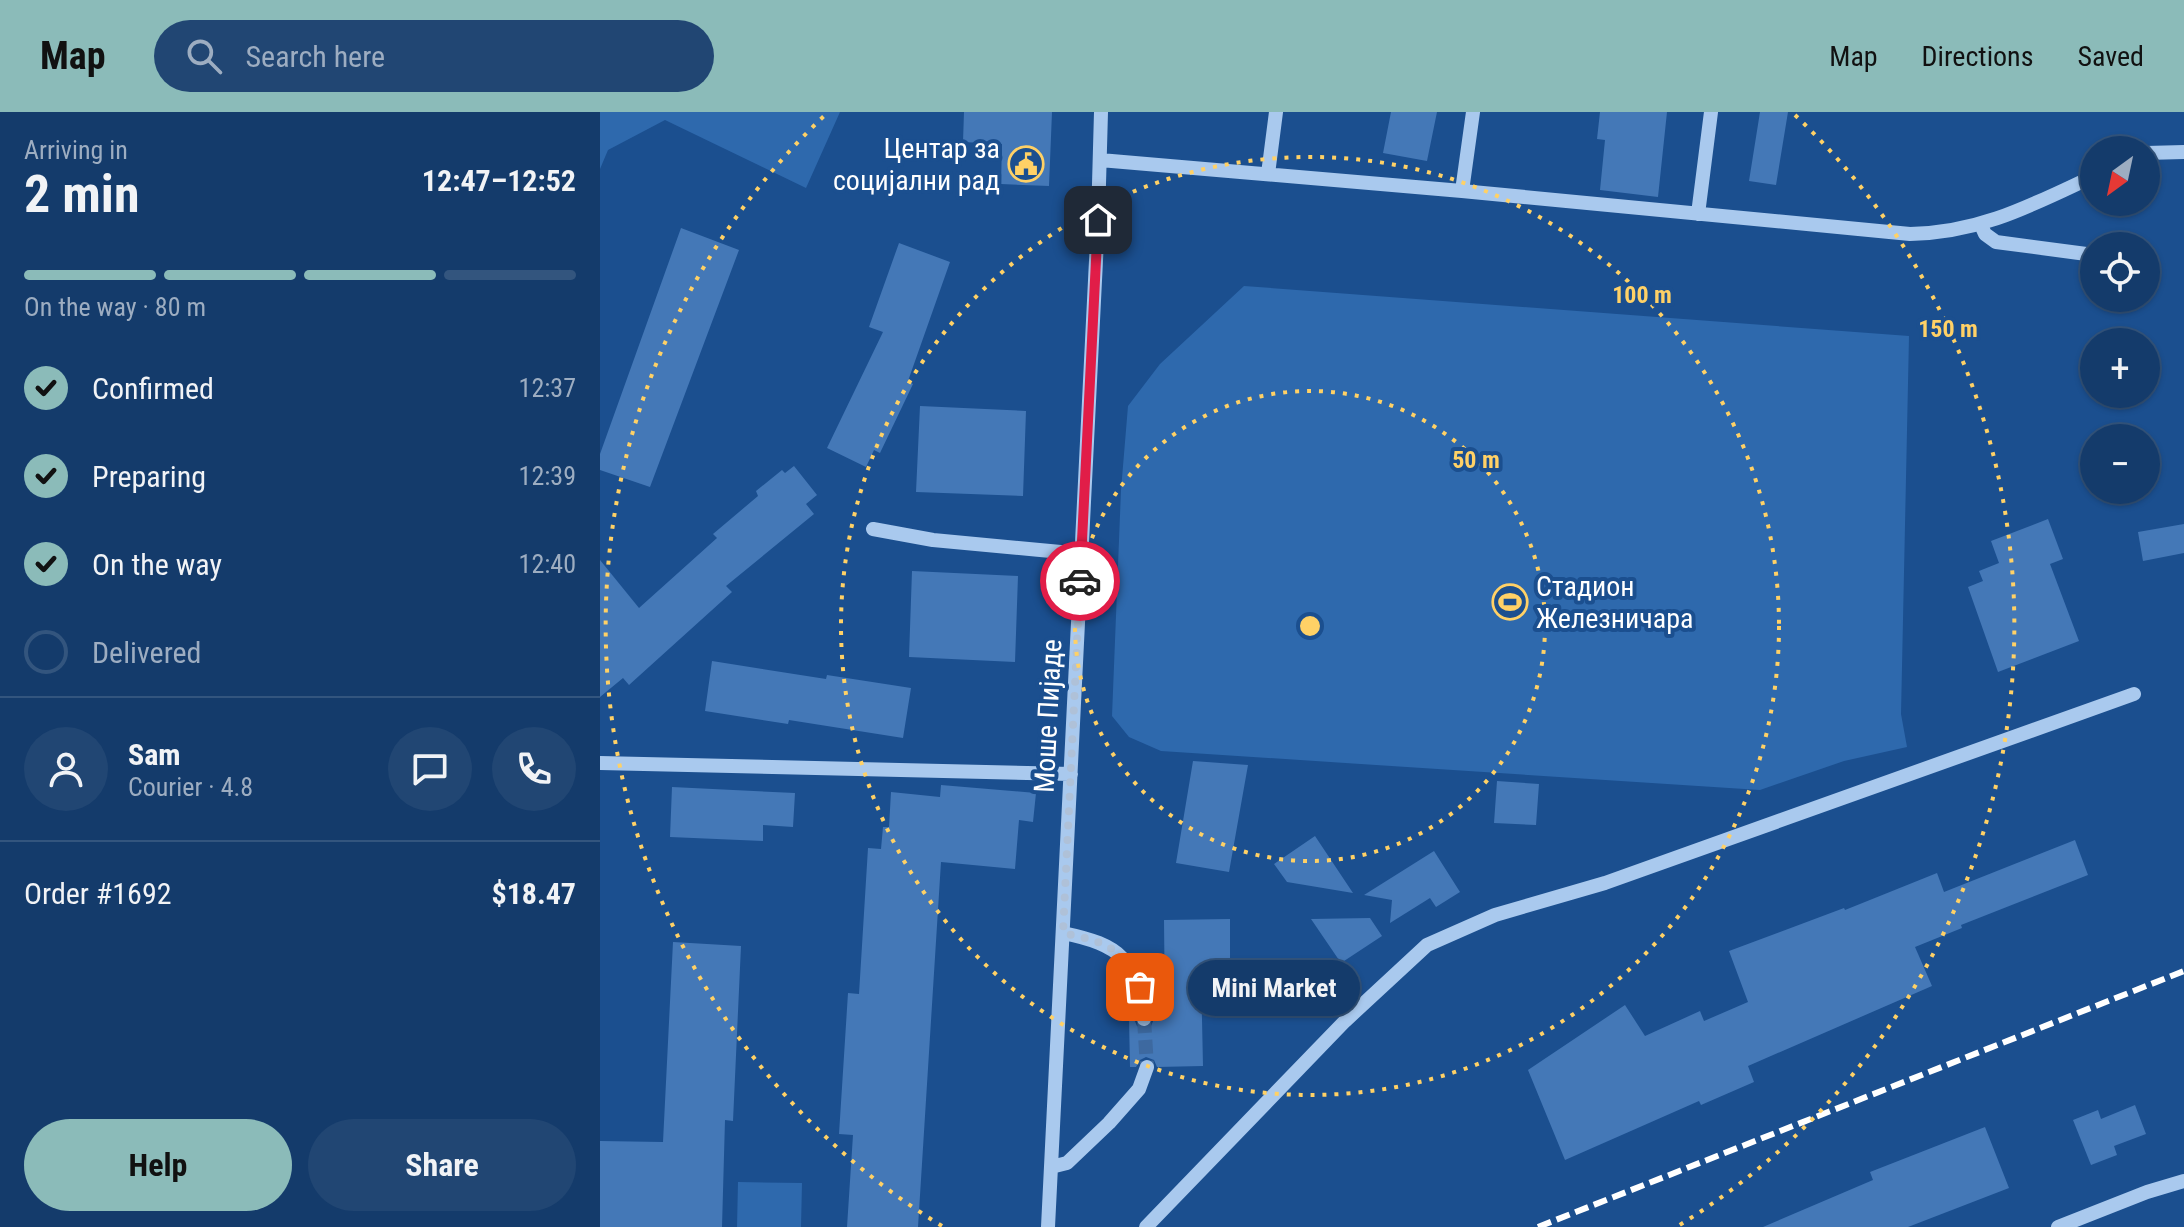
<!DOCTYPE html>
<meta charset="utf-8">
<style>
:root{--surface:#143b6b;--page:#214673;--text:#f1f3f6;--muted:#9dadc1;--line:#33557e;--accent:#8bbbb9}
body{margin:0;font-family:"Roboto Condensed",sans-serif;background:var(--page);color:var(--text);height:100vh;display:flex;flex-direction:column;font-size:30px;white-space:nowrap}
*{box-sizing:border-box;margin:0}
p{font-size:26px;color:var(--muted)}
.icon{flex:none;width:44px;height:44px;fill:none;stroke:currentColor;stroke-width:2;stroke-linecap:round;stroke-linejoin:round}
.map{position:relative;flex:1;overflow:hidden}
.sheet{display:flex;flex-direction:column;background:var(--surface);width:600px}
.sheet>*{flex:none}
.needle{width:52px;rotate:213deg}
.fabs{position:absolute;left:1480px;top:24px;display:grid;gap:16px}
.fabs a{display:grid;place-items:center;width:80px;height:80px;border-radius:50%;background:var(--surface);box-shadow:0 2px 6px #0004,0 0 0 2px var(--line);font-size:40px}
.pin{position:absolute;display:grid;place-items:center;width:68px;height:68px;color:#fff;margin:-34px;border-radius:16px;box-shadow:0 4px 12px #0006}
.courier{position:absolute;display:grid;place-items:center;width:80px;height:80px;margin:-40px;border:6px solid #e11d48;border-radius:50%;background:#fff;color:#222;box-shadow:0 2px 10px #0007}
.bubble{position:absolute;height:56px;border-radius:28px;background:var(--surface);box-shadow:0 2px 6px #0004,0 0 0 2px var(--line);font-size:26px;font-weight:700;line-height:56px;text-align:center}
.headline em{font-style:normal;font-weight:700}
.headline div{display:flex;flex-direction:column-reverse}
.headline{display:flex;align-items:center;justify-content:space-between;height:136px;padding:0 24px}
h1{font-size:52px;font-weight:700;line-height:60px}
.bar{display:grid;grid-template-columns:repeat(4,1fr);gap:12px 8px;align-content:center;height:96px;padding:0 24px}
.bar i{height:10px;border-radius:6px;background:var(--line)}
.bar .current{background:var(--accent)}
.bar p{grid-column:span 4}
.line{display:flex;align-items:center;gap:20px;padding:0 24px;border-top:2px solid var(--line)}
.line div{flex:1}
.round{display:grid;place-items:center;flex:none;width:84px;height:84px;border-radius:42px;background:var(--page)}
ol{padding:0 24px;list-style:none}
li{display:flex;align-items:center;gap:24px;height:88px}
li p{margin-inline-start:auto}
li .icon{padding:8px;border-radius:50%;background:var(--accent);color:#111;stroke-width:4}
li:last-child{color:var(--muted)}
li i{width:44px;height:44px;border:4px solid var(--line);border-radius:50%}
.button{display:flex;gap:16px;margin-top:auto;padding:16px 24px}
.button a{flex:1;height:92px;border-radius:48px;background:var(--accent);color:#111;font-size:32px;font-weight:700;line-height:92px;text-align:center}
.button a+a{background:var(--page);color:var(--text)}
header{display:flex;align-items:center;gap:48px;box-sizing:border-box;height:112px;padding:0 40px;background:var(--accent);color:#111}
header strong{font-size:38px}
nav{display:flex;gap:44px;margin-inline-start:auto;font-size:28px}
.search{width:560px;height:72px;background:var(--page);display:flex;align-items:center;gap:20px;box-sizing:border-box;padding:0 28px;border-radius:44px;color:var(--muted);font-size:30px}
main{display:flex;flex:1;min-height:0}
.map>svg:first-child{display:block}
</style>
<header>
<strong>Map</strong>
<div class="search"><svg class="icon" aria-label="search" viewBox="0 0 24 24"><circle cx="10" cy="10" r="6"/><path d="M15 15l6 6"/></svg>Search here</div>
<nav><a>Map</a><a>Directions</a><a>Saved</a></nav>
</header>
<main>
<section class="sheet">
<div class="headline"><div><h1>2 min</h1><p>Arriving in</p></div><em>12:47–12:52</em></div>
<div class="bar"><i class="current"></i><i class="current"></i><i class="current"></i><i></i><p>On the way · 80 m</p></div>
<ol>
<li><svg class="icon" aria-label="check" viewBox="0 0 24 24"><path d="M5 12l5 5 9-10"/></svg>Confirmed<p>12:37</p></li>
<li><svg class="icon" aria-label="check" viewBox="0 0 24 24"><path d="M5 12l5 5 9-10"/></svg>Preparing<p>12:39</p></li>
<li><svg class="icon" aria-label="check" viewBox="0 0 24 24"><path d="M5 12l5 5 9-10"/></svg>On the way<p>12:40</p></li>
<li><i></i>Delivered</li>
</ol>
<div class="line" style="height:144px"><a class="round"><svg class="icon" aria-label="person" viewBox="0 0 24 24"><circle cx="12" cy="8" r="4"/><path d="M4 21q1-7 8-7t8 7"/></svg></a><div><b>Sam</b><p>Courier · 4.8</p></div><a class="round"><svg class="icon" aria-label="chat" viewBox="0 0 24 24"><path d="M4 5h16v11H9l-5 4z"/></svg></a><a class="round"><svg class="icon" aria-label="phone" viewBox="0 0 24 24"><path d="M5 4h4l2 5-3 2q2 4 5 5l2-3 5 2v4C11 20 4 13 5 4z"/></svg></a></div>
<div class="line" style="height:104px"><div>Order #1692</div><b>$18.47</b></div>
<div class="button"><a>Help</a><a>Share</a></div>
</section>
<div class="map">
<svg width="1584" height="1115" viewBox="0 0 1584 1115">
<rect width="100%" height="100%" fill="#1b4f8f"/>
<!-- green -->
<path fill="#2e69ad" d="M0 0H240L206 76 65 8 8 38 0 57Z
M644 174 1309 224 1301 602 1307 635 1244 649 1160 678 561 639 529 625 512 604 521 378 528 294 560 252Z
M138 1070 202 1071 201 1115H137Z"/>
<!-- building -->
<path fill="#4478b7" d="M364 0H452L449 74 401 72 402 32 363 30Z
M791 0H837L827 49 783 41Z
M1000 0H1067L1058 85 1000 78 1005 28 997 27Z
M1160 0H1188L1176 73 1149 69Z
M81 116 139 138 50 375 0 358V342Z
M299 131 350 150 308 269 313 272 280 341 274 338 266 355 227 336 283 220 269 215Z
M320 294 426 299 423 384 316 380Z
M194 354 217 383 206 392 214 402 126 474 132 480 29 573 23 566 0 585V448L39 496 117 426 113 422 158 384 156 379 182 358 185 361Z
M1448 407 1463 447 1450 452 1479 529 1398 560 1368 475 1383 469 1379 459 1399 451 1391 429Z
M1584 412V441L1543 449 1538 420Z
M312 459 418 464 415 550 309 545Z
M112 549 226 567 227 563 311 576 303 626 189 608 188 612 105 599Z
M593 649 648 653 629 760 576 751Z
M897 669 939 672 936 713 894 711Z
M341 673 436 681 433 710 419 708 415 757 341 750 318 1115H247L253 1023 239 1022 248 881 259 882 268 736 281 737 283 715H289L291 680 340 685Z
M72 675 195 681 193 715 163 713V729L70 725Z
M715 724 753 781 687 770 674 752Z
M1475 728 1488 763 1361 813 1362 816 1315 835 1332 874 1148 954 1154 970 1101 993 1099 989 965 1048 928 958 1025 893 1045 924 1100 899 1104 909 1148 890 1129 839 1244 796 1245 798 1337 761 1344 780Z
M834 739 860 780 836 795 830 786 790 811 792 788 764 783Z
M770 806 782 824 741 851 711 807Z
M630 807V859L601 860 603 954 557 955 554 948 546 945 540 948 536 955H530L529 907H534L537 914 545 917 551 914 554 907H565L564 808Z
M73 830 141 834 133 1009 125 1008 122 1115H0V1029L63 1030Z
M1535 993 1546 1022 1514 1034 1517 1043 1491 1053 1473 1008 1498 998 1501 1007Z
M1385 1015 1409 1076 1308 1115H1163L1273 1068 1270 1060Z"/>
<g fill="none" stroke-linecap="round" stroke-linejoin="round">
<!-- minor-tunnel -->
<path stroke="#3d69a0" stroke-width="14" stroke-dasharray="14 7" stroke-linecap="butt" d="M544 907 547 955"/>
<!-- minor -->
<path stroke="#a9c9ee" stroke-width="14" d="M1546 41 1584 40
M500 48 862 79 1310 122C1380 121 1432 93 1494 64
M668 62 676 0
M862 79 873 0
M1098 102 1111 0
M1381 113 1385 122 1396 130 1494 143
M273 417 333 428 482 442
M0 651 471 662
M463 821C521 833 536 847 544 907
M451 1055 467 1051 509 1011 539 977 547 955
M448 1115 498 108 501 0
M546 1115 745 909 827 833 895 803 1005 771 1534 582
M1458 1115 1547 1080 1584 1069"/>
<!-- rail -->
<path stroke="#fff" stroke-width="6" stroke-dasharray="14 6" stroke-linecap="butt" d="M938 1115 1584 859"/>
</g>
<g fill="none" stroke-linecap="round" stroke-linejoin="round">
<!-- done -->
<path stroke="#afc1d8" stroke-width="8" stroke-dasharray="0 14.4" d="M480 469 463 821C506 830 520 834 540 875"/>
<!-- route -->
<path stroke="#e11d48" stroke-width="10" d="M480 469 498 108"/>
</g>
<!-- distance rings -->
<g fill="none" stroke="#ffd166" stroke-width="4" stroke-dasharray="4 8">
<circle cx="710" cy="514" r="235"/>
<circle cx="710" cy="514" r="469"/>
<path d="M342 1114A704 704 0 0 1 225 3M1195 3A704 704 0 0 1 1078 1114"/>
</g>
<!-- icons -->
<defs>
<symbol id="civic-ring" viewBox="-11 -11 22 22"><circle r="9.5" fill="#1b4f8f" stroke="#ffd166" stroke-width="1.5"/><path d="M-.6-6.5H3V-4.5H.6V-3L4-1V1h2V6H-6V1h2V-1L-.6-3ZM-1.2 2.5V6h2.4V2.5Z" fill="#ffd166"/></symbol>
<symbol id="stadium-ring" viewBox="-11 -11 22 22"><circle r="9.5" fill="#1b4f8f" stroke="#ffd166" stroke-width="1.5"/><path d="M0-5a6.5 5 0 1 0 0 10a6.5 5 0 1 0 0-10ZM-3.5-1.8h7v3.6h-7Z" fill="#ffd166"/></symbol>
</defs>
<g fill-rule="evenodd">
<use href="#civic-ring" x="406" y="32" width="40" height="40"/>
<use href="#stadium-ring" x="890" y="470" width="40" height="40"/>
</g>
<g text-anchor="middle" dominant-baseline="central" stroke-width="8" stroke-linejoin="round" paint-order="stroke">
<!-- poi labels -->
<g font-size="28" fill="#fff" stroke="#1b4f8f" text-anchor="end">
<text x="400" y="36">Центар за<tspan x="400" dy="32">социјални рад</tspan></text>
<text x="936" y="474" text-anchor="start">Стадион<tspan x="936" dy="32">Железничара</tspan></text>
</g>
<!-- street labels -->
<g font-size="28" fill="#fff" stroke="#1b4f8f">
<text transform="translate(448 604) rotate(-87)">Моше Пијаде</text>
</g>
</g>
<circle cx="710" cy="514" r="12" fill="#ffd166" stroke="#1b4f8f" stroke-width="4"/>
<g font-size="24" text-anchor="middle" font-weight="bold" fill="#ffd166" stroke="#1b4f8f" stroke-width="8" stroke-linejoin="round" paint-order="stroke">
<text x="1042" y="191">100 m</text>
<text x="1348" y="225">150 m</text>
<text x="876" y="356">50 m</text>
</g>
</svg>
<div class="fabs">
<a><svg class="needle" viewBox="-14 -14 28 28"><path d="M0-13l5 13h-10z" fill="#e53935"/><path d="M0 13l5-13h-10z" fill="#9dadc1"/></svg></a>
<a><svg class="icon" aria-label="locate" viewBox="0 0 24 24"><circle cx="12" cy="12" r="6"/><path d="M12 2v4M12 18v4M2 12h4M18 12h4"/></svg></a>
<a>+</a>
<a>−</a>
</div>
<div class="pin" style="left:540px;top:875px;background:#ea580c"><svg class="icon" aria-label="bag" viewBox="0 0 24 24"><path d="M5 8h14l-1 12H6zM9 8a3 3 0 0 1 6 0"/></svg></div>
<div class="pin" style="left:498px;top:108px;background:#1f2937"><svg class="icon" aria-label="home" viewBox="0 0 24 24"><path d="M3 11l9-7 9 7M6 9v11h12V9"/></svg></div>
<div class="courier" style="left:480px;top:469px"><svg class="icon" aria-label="car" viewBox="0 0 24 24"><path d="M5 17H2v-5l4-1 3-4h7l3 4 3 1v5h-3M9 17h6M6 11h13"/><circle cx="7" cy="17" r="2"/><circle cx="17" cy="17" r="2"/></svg></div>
<div class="bubble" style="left:588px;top:848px;width:172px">Mini Market</div>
</div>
</main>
